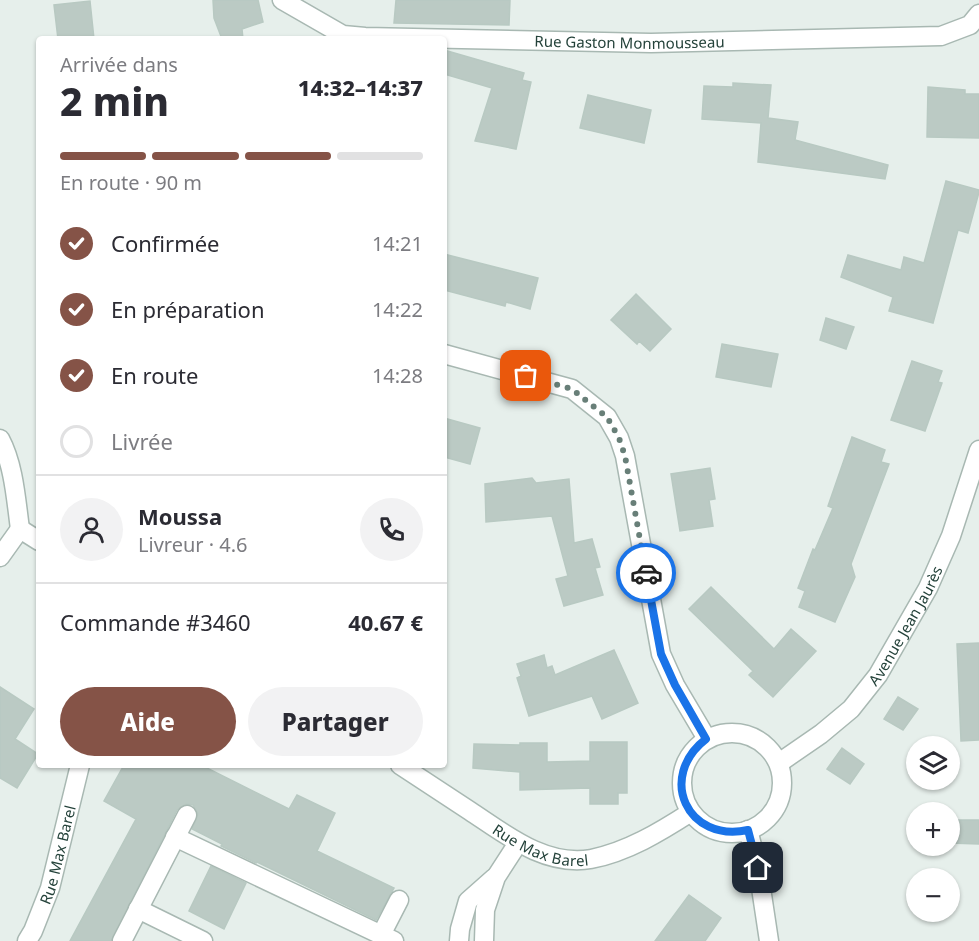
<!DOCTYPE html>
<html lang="fr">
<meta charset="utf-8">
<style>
:root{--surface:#fff;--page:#f2f2f3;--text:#2b2b33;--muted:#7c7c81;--line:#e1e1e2;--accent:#855347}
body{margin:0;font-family:"Noto Sans",sans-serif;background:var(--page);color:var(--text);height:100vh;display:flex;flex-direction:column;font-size:22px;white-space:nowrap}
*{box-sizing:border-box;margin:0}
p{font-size:20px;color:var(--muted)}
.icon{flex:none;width:33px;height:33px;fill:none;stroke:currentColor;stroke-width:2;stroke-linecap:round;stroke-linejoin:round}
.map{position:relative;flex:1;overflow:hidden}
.side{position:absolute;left:36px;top:36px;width:411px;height:732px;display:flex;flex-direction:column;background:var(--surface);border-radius:6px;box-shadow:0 2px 4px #0004}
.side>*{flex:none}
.buttons{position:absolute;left:906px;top:736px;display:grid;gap:12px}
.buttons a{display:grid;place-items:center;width:54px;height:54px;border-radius:50%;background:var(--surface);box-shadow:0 2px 4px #0004;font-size:30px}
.pin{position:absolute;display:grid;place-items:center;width:51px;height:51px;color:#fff;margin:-26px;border-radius:12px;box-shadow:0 3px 9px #0006}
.courier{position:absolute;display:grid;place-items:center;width:60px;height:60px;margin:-30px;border:4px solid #1a73e8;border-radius:50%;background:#fff;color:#222;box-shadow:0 2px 8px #0007}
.overview em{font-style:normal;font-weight:800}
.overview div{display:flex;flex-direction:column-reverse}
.overview{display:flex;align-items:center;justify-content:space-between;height:102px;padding:0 24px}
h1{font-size:39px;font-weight:800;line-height:45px}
.bar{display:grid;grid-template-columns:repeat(4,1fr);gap:9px 6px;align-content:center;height:72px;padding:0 24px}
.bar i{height:8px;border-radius:4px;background:var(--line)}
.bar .current{background:var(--accent)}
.bar p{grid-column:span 4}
.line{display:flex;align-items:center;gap:15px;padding:0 24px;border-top:2px solid var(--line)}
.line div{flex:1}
.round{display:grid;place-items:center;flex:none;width:63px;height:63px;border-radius:32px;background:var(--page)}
ol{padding:0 24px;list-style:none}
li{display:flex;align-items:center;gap:18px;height:66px}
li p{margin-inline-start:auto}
li .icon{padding:6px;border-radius:50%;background:var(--accent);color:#fff;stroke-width:4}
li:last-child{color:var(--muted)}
li i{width:33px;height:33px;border:3px solid var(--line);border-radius:50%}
.primary-button{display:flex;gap:12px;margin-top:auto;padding:12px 24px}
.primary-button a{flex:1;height:69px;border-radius:36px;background:var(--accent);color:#fff;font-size:24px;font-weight:800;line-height:69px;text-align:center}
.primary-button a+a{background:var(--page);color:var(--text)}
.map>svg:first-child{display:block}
</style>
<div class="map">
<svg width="979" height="941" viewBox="0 0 979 941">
<rect width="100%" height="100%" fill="#e6efeb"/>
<!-- building -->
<path fill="#bbcac4" stroke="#b8c9c2" stroke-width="1.5" d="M213 0H258L263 22 242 29 243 39H222L214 18Z
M396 0H510L509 25 394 23Z
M90 1 94 39H58L54 5Z
M444 50 524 73 522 80 531 82 516 149 475 141 492 88 444 74Z
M733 83 771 85 768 118 798 122 795 140 888 165 885 179 758 162 761 123 702 119 704 86 733 87Z
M928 87 965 90V94H979V138L927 137Z
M588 95 651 110 644 143 580 128Z
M946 181 979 190V192L968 233 958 230 933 323 889 311 893 297 841 277 848 255 901 270 904 257 924 263Z
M444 254 538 278 530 309 506 302 505 306 444 290Z
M636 294 671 329 650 351 639 341 637 344 611 320Z
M826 318 854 327 846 349 820 340Z
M722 344 778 354 771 387 716 377Z
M912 361 942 371 938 382 942 383 925 431 891 420Z
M444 418 480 428 470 464 444 457Z
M852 437 885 450 881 462 889 464 851 564 855 577 835 622 799 607 805 591 798 588 813 549 815 550 833 508 828 506Z
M710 468 715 499 709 500 713 526 680 531 671 474Z
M532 478 536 483 569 479 574 543 592 539 600 567 595 568 603 595 564 606 556 579 568 576 552 516 486 522 485 484Z
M711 587 774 649 791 629 816 651 773 697 749 675 753 671 689 609Z
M979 643V740L961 741 957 644Z
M614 650 638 703 602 719 592 696 529 716 517 678 521 676 517 664 544 655 547 668 552 666 555 675Z
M0 687 34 709 15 739 38 754 17 788 0 778Z
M898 697 918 709 903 730 884 719Z
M590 742H627V793H618V804H590V788L520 790V772L473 768 474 744 520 745V743H547V762L590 761Z
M842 748 864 764 850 784 827 769Z
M124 765H201L289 809 297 795 335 813 317 851 394 888 376 920 257 862 256 863 221 846 222 844 192 829 198 814 193 805 186 804 177 810 111 941H70L136 819 104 801Z
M950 820H979V844L950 843Z
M211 866 246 883 224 929 189 911Z
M689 895 721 918 705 941H655Z"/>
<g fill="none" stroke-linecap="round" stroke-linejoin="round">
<defs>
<g id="minor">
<path id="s1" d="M282 0 343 35 365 37 651 43 941 36 970 25 979 14"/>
<path d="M444 354 572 389 607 417 619 438 625 456 661 654 675 685 707 739"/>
<path d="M0 439C14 465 16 500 20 529"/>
<path d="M20 529 39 541"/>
<path d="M0 557 20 529"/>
<circle cx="732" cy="783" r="50"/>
<path id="s2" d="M779 763 821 734 851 709 878 675 928 588 951 536 979 450"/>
<path id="s3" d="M400 765C423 780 447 796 470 811 505 834 545 867 591 859 627 852 660 832 691 812"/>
<path d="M748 830 758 868 769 941"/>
<path d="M175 837 394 941"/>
<path d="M138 909 203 941"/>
<path d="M381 935 399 900"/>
<path id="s4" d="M27 941 33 931 50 888 80 765"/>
<path d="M122 941 187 815"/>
<path d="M459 941 460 929 468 901 494 878"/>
<path d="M484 941 485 910 496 877 518 843"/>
</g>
</defs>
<!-- minor casing -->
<use href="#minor" stroke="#a8b8b2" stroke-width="21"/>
<!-- minor -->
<use href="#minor" stroke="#fff" stroke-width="18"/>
</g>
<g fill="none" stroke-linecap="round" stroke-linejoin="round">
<!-- done -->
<path stroke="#687f78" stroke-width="6" stroke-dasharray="0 10.8" d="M526 376 572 389 588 402 607 417 619 438 625 456 646 573"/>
<!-- route -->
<path stroke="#1a73e8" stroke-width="8" d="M646 573 661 654 675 685 706 739C657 777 687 843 748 830L758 868"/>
</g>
<g text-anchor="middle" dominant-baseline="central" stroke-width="5" stroke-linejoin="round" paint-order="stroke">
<!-- street labels -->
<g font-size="15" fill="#24423a" stroke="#f7fbf9">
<text stroke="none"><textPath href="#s1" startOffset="357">Rue Gaston Monmousseau</textPath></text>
<text stroke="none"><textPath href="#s2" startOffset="190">Avenue Jean Jaurès</textPath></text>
<text stroke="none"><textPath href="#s3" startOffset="164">Rue Max Barel</textPath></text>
<text stroke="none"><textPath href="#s4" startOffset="92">Rue Max Barel</textPath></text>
</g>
</g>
</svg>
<div class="buttons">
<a><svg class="icon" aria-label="layers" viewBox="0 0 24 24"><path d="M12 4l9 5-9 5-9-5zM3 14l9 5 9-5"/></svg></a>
<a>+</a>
<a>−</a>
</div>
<div class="pin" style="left:526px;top:376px;background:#ea580c"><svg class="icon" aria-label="bag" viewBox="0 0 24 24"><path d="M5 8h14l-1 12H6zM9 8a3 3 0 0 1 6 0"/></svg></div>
<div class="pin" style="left:758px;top:868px;background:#1f2937"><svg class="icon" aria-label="home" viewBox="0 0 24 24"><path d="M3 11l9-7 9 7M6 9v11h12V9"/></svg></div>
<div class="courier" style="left:646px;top:573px"><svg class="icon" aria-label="car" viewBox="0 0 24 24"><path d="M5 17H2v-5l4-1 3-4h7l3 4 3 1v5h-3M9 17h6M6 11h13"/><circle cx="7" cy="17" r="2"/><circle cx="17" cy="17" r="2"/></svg></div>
<section class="side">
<div class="overview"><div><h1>2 min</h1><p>Arrivée dans</p></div><em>14:32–14:37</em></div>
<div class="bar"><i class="current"></i><i class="current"></i><i class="current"></i><i></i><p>En route · 90 m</p></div>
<ol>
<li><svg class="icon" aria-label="check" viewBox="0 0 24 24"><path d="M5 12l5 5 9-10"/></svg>Confirmée<p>14:21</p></li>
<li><svg class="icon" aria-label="check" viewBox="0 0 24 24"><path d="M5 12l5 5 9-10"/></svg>En préparation<p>14:22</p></li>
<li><svg class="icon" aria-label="check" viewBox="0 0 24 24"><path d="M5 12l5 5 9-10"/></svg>En route<p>14:28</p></li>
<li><i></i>Livrée</li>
</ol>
<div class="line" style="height:108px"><a class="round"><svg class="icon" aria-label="person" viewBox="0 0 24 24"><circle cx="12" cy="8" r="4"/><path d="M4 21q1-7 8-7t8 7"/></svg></a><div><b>Moussa</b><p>Livreur · 4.6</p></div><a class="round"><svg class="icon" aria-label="phone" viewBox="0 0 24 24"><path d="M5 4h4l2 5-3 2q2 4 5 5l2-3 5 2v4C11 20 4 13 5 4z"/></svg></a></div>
<div class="line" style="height:78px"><div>Commande #3460</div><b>40.67 €</b></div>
<div class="primary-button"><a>Aide</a><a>Partager</a></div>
</section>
</div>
